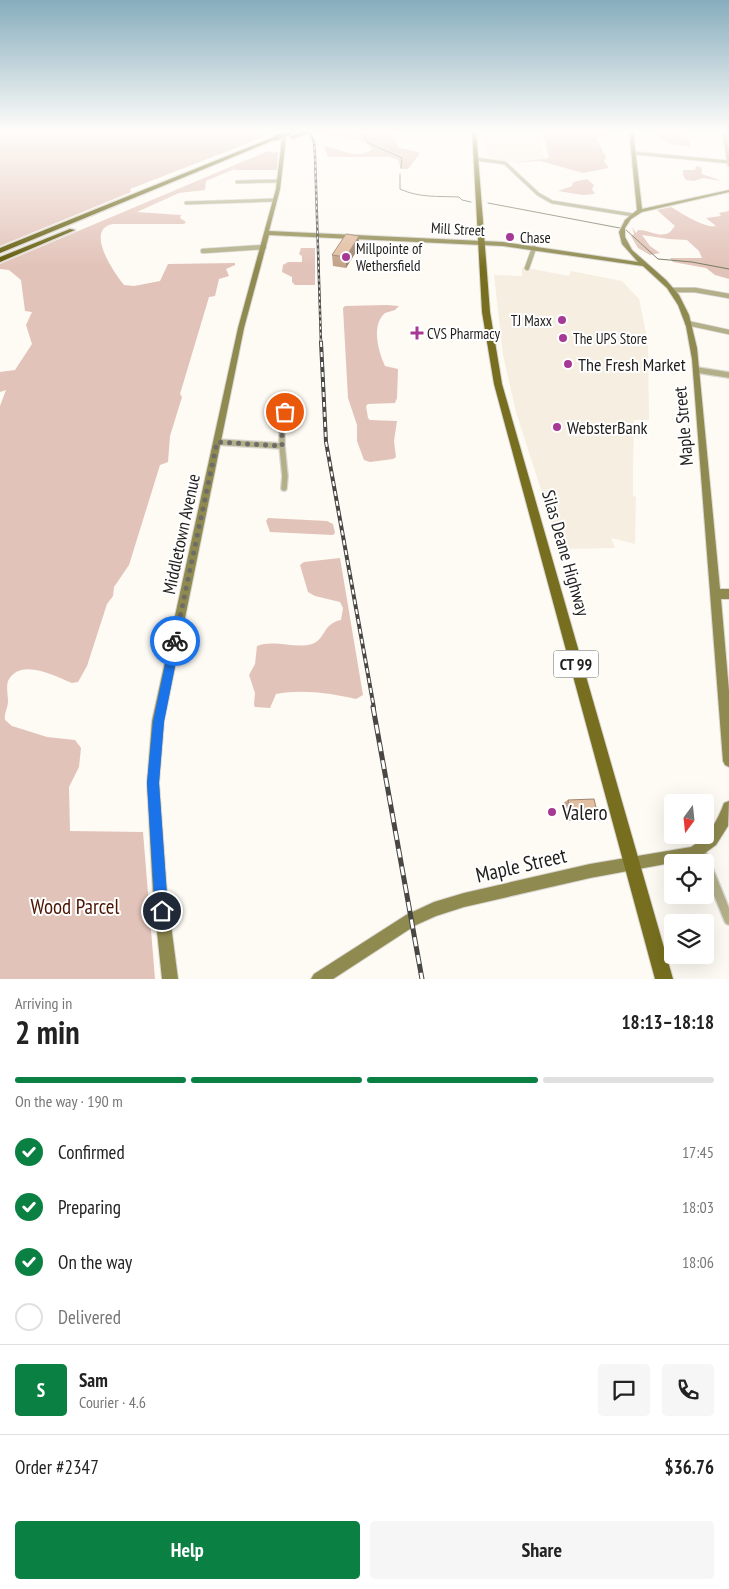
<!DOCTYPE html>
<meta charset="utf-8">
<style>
:root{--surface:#fff;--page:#f6f6f6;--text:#222;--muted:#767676;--line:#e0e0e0;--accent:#0b8043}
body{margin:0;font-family:"PT Sans Narrow",sans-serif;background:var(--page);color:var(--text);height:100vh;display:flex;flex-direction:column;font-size:19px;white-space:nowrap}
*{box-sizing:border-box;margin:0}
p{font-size:16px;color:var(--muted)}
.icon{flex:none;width:28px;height:28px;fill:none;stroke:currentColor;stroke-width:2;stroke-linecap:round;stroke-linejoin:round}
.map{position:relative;height:979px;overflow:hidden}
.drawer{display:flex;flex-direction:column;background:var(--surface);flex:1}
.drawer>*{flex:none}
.needle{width:32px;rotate:195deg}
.tools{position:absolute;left:664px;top:794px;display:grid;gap:10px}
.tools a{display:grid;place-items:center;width:50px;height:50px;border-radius:5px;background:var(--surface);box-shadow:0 5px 20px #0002;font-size:25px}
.pin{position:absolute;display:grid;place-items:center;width:42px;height:42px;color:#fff;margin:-21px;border:2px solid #fff;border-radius:50%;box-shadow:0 1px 5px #0007}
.courier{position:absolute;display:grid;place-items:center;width:50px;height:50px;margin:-25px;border:4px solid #1a73e8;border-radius:50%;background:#fff;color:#222;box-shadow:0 1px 6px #0007}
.overview em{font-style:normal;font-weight:600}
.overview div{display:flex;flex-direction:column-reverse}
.overview{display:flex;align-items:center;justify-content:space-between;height:85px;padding:0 15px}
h1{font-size:32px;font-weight:600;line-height:38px}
.bar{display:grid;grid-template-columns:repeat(4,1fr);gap:8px 5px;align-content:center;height:60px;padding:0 15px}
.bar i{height:6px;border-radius:4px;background:var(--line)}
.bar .current{background:var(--accent)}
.bar p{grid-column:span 4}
.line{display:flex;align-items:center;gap:12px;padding:0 15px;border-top:1px solid var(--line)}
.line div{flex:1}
.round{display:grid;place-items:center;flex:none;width:52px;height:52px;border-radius:5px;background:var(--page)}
ol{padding:0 15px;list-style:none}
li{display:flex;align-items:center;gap:15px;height:55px}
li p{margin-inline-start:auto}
li .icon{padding:5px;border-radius:50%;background:var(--accent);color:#fff;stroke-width:4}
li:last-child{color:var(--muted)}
li i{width:28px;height:28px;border:2px solid var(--line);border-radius:50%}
.button{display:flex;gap:10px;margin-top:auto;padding:10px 15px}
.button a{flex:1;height:58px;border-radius:5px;background:var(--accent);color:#fff;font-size:20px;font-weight:600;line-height:58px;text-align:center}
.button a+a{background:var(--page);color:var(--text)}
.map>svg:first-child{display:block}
</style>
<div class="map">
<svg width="729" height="979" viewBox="0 0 729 979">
<rect width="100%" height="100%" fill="#fefaf4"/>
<!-- built -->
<path fill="#f6eee1" d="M484 130H537L545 158 507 163 488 158Z
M522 267 569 276 571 271 622 281 639 299 648 343 649 420H634L633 466V496L636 497 635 544 611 538 615 548 560 549 516 412 503 355 494 275 522 276Z"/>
<!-- green -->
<path fill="#e2c3b9" d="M0 130H277C269 134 219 156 215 156L130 189 131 192 0 246Z
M327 130H387L392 134 399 148 419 152V155L408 169H401L398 160 390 157H328L324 147 326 146C341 149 358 161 372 149 362 137 342 136 327 137Z
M542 130 605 133V137L596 138 606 157 604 161 609 168 583 173 540 161 510 163 549 158Z
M663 130H684L688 133 683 135 689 140 690 146C680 146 664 144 658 137L663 133Z
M268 151 274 153 278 151 277 170H234L237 168 206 181 205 190 179 193 137 212 181 215 180 218 186 222 184 224H113C84 229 114 273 124 285L134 286 160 281 168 264 235 263V265L226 269 229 276 219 279 215 296 209 297 180 394 182 397 170 436 168 462 160 465 129 565 114 587 113 596 107 604 87 666 78 682 72 683C55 676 20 657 8 681 6 687 8 695 8 701 8 708 4 713 5 720L12 726 47 737 75 740 81 748 79 767 69 787 70 831 143 832 155 979H0V406L6 390 0 392V372L15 370 32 344 26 325 32 312 25 311 21 280 9 270 0 269V264Z
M696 166 701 167 702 174 722 181 703 178 694 181 686 180 683 175V170H695Z
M587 179 594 185 592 189 595 194 583 195 558 191 572 186 573 182Z
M671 207C681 213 706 229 716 226L706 218 721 216 719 213 729 211V279L715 275 706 268 673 262 670 258H702L699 251 687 240 669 239 642 235 650 246 660 253 650 255 638 248 631 236 634 234 632 227 636 233 638 230C649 229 659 239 670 232 672 230 673 228 675 226L657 210Z
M301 248H315V285H295L292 282V277L282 272 283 265 288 262H302V256L299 254Z
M387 305 399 306 395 310 385 313C371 325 378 351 385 366L398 369 397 398 395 403 368 404 366 406 368 418 370 420 397 421 394 441 396 457 393 459 370 462 364 460 357 441V425L348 398 343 308 345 306Z
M268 518 327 521 333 524 335 533 333 535 270 532 266 521Z
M340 558 363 695 356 699C331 693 301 689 276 694L270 708 255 707 254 705 255 693 249 675 255 664 257 646C275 639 294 649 312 644 326 639 322 624 341 620L343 608 340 602 315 596 308 592 300 565 304 562Z"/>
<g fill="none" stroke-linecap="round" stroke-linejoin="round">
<!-- stream -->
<path stroke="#717b60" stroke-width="1" d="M360 130 358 133 364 135 368 143 402 158 401 168
M400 174V189C419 198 439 196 459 197L462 200 471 202
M488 203 625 229 658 259 692 262 729 269"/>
<defs>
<path id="street-far3" d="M724 130 729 165
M634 153 729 162
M476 159 505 163 538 194 552 202 633 215
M237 182 279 181
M186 203 275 200"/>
<path id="street-far2" d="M203 251 264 247
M527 268 534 248
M672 290H695L729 296
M687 323 729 332"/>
<path id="street-far1" d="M697 370 729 375
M273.5 414a5.5 5.5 0 1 1 11 0a5.5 5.5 0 1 1-11 0Z
M282 418V446
M217 442 282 446 285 476 284 488"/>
<path id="street" d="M700 849 729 920"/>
<path id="secondary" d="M283 130H287L280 189 269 231 503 242 638 262 622 244 619 232 625 220 637 210 629 130H633L642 209 729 190V192L642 212 631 219 625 228V237L632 250 666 280 679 295 689 315 697 348 720 589H729V599H721L729 691V767L725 765 723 761 692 359 686 326 678 305 667 288 643 266 503 246 269 235 244 328 164 721 159 783 167 894 178 979H162L153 894 147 783 152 721 238 328 276 189Z
M729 801 728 826 716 845 698 858 590 878 464 907 436 916 416 925 333 979H311L314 974 406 915 434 902 464 893 590 864 691 847C709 836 717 822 724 803Z"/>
<path id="primary" d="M472 130H476L490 312 502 384 673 979H655L494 384 482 312Z"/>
<path id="highway" d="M302 131 304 134 293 139 290 137Z
M274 137 279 138 0 253V248Z
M70 229 75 230 0 262V257Z"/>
</defs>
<!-- street-far3 casing -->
<use href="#street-far3" stroke="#dad7d2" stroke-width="4.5"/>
<!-- street-far2 casing -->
<use href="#street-far2" stroke="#dad7d2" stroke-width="6"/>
<!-- street-far1 casing -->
<use href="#street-far1" stroke="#dad7d2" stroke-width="8"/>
<!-- street casing -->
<use href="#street" stroke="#dad7d2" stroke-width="12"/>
<!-- secondary casing -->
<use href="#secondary" stroke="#dad7d2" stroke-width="2"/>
<!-- primary casing -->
<use href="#primary" stroke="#dad7d2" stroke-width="2"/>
<!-- highway casing -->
<use href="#highway" stroke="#dad7d2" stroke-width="3"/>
<!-- street-far3 -->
<use href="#street-far3" stroke="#b2af89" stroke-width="3"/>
<!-- street-far2 -->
<use href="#street-far2" stroke="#b2af89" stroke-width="4.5"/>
<!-- street-far1 -->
<use href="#street-far1" stroke="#b2af89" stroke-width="5.5"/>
<!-- street -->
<use href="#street" stroke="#b2af89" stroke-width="9"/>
<!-- secondary -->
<use href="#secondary" fill="#8f8a4f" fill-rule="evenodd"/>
<!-- primary -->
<use href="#primary" fill="#776f1f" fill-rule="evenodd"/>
<!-- highway -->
<use href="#highway" fill="#5f5805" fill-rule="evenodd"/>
<defs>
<path id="rail-far2" d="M308 130 314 142 315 155 321 343"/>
<path id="rail-far1" d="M321 342 326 442 374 708"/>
<path id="rail" d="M373 707 422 979"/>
</defs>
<!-- rail-far2 casing -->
<use href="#rail-far2" stroke="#484744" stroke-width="2.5"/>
<!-- rail-far1 casing -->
<use href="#rail-far1" stroke="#484744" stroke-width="4"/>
<!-- rail casing -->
<use href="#rail" stroke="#484744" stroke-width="5"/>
<!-- rail-far2 -->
<use href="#rail-far2" stroke="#fff" stroke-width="1" stroke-dasharray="3" stroke-linecap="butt"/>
<!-- rail-far1 -->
<use href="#rail-far1" stroke="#fff" stroke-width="2" stroke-dasharray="5" stroke-linecap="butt"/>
<!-- rail -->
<use href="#rail" stroke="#fff" stroke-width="3" stroke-dasharray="9" stroke-linecap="butt"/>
<defs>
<path id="highway-bridge" d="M302 133 310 130
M276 138 294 130"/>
</defs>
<!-- highway-bridge casing -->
<use href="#highway-bridge" stroke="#dad7d2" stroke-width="7" stroke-linecap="butt"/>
<!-- highway-bridge -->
<use href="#highway-bridge" stroke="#5f5805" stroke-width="5.5"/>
</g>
<!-- wall -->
<path fill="#c2a38a" d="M359 236V247L346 268 333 266 332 255Z
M568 800 598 816 592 820 566 821 562 804Z"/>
<!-- shaded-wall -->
<path fill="#9e8571" d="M359 236V247L346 268V257Z"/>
<!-- building -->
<path fill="#e2bea1" stroke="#9e8571" d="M346 234 359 236 346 257 332 255Z
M594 799 598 816 572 817 568 800Z"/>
<!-- sky -->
<linearGradient id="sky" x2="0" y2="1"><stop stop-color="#86adbd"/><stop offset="0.49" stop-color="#fffdfa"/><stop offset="1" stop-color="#fffdfa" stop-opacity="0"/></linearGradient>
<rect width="729" height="267" fill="url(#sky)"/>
<!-- route -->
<path fill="#1a73e8" d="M175 636 180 641 164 722 159 783 168 911 166 916 162 918 157 916 155 911 147 783 153 722 170 641Z"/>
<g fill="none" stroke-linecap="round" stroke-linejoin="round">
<!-- done -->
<path stroke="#6e6c68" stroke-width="5" stroke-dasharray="0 9" d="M175 641 217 442 282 446V418L285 416V412"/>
</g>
<!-- markers -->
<g fill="#a63896" stroke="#fff" stroke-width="2">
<circle cx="510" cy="237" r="5"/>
<circle cx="346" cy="257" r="5"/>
<circle cx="562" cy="320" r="5"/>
<path d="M414.5 325.5h5v5h5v5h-5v5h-5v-5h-5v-5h5z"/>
<circle cx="563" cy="338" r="5"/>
<circle cx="568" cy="364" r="5"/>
<circle cx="557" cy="427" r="5"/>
<circle cx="552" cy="812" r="5"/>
</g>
<g text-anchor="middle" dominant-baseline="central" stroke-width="4" stroke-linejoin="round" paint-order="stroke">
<!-- far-street labels -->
<g font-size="15" fill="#201f1d" stroke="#fff">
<text transform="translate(458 229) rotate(3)">Mill Street</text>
</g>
<!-- far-poi labels -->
<g font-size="15" fill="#201f1d" stroke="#fff" text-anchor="start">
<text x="520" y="237">Chase</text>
<text x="356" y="248">Millpointe of<tspan x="356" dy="17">Wethersfield</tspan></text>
<text x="552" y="320" text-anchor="end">TJ Maxx</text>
<text x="427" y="333">CVS Pharmacy</text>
<text x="573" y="338">The UPS Store</text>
</g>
<!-- shield labels -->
<rect fill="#fff" stroke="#636261" stroke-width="1" x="553.5" y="650.5" width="45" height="27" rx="4"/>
<g font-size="16" font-weight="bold" fill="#201f1d">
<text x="576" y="664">CT 99</text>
</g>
<!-- poi labels -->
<g font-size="18" fill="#201f1d" stroke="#fff" text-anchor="start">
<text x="578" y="364">The Fresh Market</text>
<text x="567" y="427">WebsterBank</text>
</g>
<!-- street labels -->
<g font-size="18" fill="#201f1d" stroke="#fff">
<text transform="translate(683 426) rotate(-95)">Maple Street</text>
<text transform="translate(181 534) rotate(-78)">Middletown Avenue</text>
<text transform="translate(566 553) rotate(74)">Silas Deane Highway</text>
</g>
<!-- near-poi labels -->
<g font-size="21" fill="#201f1d" stroke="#fff" text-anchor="start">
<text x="562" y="812">Valero</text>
</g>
<!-- near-street labels -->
<g font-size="21" fill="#201f1d" stroke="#fff">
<text transform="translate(521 865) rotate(-13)">Maple Street</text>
</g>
<!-- near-park labels -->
<g font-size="21" fill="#4c1603" stroke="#fff">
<text x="75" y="906">Wood Parcel</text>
</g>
</g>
</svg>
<div class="tools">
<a><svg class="needle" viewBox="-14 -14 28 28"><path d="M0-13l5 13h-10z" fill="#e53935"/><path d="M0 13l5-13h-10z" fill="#767676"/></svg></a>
<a><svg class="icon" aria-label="locate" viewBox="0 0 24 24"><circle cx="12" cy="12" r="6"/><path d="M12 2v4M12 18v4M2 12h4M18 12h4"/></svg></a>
<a><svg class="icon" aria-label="layers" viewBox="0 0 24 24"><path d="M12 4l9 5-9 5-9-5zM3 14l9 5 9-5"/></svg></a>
</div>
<div class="pin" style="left:285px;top:412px;background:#ea580c"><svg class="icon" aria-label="bag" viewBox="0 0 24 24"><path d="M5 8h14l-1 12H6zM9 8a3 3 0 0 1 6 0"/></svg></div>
<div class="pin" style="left:162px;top:911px;background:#1f2937"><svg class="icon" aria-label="home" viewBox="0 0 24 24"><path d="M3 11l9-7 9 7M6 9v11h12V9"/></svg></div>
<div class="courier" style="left:175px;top:641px"><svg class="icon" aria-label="bike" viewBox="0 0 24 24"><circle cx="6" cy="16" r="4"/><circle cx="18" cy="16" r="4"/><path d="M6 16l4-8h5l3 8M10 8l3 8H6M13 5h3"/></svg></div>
</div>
<section class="drawer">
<div class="overview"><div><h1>2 min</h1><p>Arriving in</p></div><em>18:13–18:18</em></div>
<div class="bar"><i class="current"></i><i class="current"></i><i class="current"></i><i></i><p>On the way · 190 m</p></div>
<ol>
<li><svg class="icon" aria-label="check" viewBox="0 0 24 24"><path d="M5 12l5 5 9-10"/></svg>Confirmed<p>17:45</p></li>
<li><svg class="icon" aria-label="check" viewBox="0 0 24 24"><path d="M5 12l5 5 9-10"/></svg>Preparing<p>18:03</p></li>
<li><svg class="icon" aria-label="check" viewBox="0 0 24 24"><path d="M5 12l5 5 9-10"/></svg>On the way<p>18:06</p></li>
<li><i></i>Delivered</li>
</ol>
<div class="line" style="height:90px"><b class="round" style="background:var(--accent);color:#fff">S</b><div><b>Sam</b><p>Courier · 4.6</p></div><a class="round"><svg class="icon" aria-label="chat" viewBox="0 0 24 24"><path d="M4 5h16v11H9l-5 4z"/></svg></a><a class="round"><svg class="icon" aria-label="phone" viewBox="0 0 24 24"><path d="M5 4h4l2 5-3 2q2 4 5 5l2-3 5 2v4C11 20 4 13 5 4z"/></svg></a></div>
<div class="line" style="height:65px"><div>Order #2347</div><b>$36.76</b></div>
<div class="button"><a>Help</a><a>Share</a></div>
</section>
